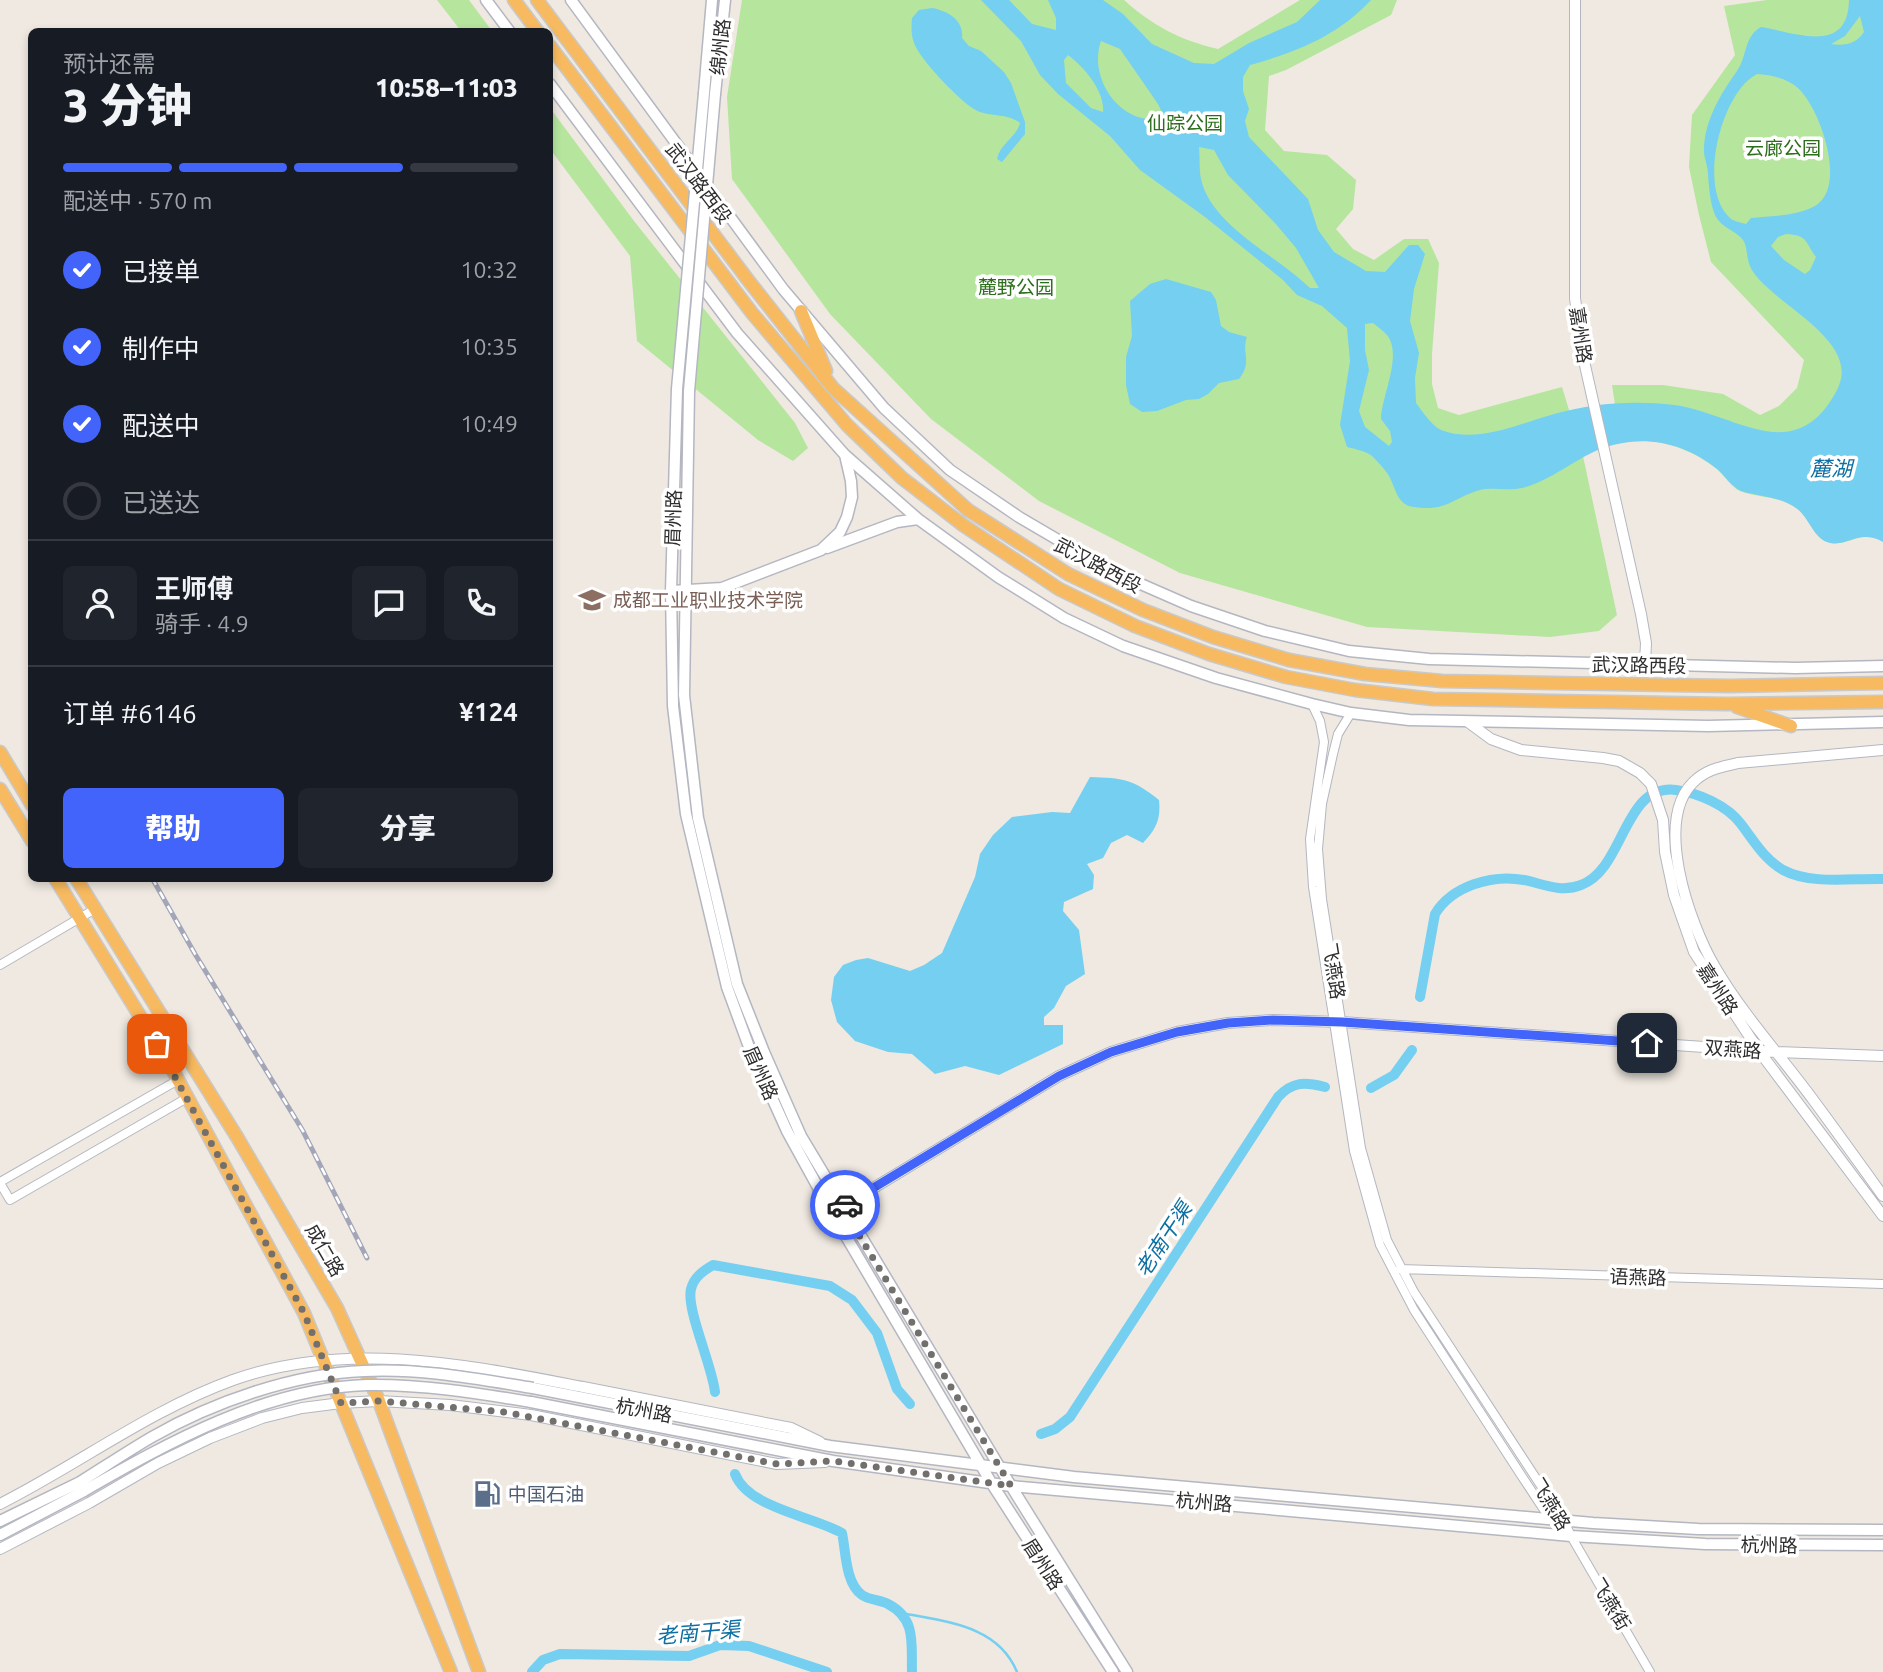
<!DOCTYPE html>
<html lang="zh">
<meta charset="utf-8">
<style>
:root{--surface:#171b24;--page:#20242c;--text:#f1f3f6;--muted:#9ea1a6;--line:#363941;--accent:#4264fb}
body{margin:0;font-family:Ubuntu,"Noto Sans SC",sans-serif;background:var(--page);color:var(--text);height:100vh;display:flex;flex-direction:column;font-size:26px;white-space:nowrap}
*{box-sizing:border-box;margin:0}
p{font-size:23px;color:var(--muted)}
.icon{flex:none;width:38px;height:38px;fill:none;stroke:currentColor;stroke-width:2;stroke-linecap:round;stroke-linejoin:round}
.map{position:relative;flex:1;overflow:hidden}
.sheet{position:absolute;left:28px;top:28px;width:525px;height:854px;display:flex;flex-direction:column;background:var(--surface);border-radius:10px;box-shadow:0 4px 10px #0003}
.sheet>*{flex:none}
.pin{position:absolute;display:grid;place-items:center;width:60px;height:60px;color:#fff;margin:-30px;border-radius:14px;box-shadow:0 4px 10px #0006}
.courier{position:absolute;display:grid;place-items:center;width:70px;height:70px;margin:-35px;border:5px solid #4264fb;border-radius:50%;background:#fff;color:#222;box-shadow:0 2px 9px #0007}
.head em{font-style:normal;font-weight:800}
.head div{display:flex;flex-direction:column-reverse}
.head{display:flex;align-items:center;justify-content:space-between;height:119px;padding:0 35px}
h1{font-size:46px;font-weight:800;line-height:52px}
.bar{display:grid;grid-template-columns:repeat(4,1fr);gap:10px 7px;align-content:center;height:84px;padding:0 35px}
.bar i{height:9px;border-radius:5px;background:var(--line)}
.bar .current{background:var(--accent)}
.bar p{grid-column:span 4}
.line{display:flex;align-items:center;gap:18px;padding:0 35px;border-top:2px solid var(--line)}
.line div{flex:1}
.round{display:grid;place-items:center;flex:none;width:74px;height:74px;border-radius:10px;background:var(--page)}
ol{padding:0 35px;list-style:none}
li{display:flex;align-items:center;gap:21px;height:77px}
li p{margin-inline-start:auto}
li .icon{padding:7px;border-radius:50%;background:var(--accent);color:#fff;stroke-width:4}
li:last-child{color:var(--muted)}
li i{width:38px;height:38px;border:4px solid var(--line);border-radius:50%}
.action{display:flex;gap:14px;margin-top:auto;padding:14px 35px}
.action a{flex:1;height:80px;border-radius:10px;background:var(--accent);color:#fff;font-size:28px;font-weight:800;line-height:80px;text-align:center}
.action a+a{background:var(--page);color:var(--text)}
.map>svg:first-child{display:block}
</style>
<div class="map">
<svg width="1883" height="1672" viewBox="0 0 1883 1672">
<rect width="100%" height="100%" fill="#efe9e1"/>
<!-- green -->
<path fill="#b6e59e" d="M437 0H469L492 31H461Z
M742 0H1124C1153 26 1180 40 1218 49L1300 0H1397L1391 15 1286 70 1269 76 1265 130 1284 151 1327 155 1356 180 1353 209 1336 229 1353 249 1374 260 1404 239H1428L1439 263 1432 354V384L1438 408 1459 415 1562 387 1583 456 1617 615 1599 631 1550 637 1367 627 1180 573 1039 501 931 419 830 314 732 179 727 97Z
M1767 0H1883L1870 536C1856 536 1841 547 1828 542 1813 538 1810 517 1796 508 1780 496 1758 498 1740 491 1731 487 1724 475 1717 469 1689 447 1655 436 1621 443L1612 385H1663L1723 394 1760 415 1779 406 1797 388 1804 360 1711 262 1699 215 1689 167 1692 115 1735 55 1724 6Z
M550 108 634 221 795 423 808 448 793 461 758 440 637 341 630 256 550 149Z"/>
<!-- water -->
<path fill="#75cff0" fill-rule="evenodd" d="M981 0H1009L1032 24 1056 30V18L1048 0H1103L1123 14 1152 44 1194 63 1214 64 1249 43 1297 22 1320 0H1371C1338 36 1296 52 1250 65L1243 77V91L1249 109 1245 121 1249 137 1308 199 1318 230 1334 252 1366 271 1385 272 1409 245H1418L1425 254 1414 289 1410 321 1419 353 1415 378 1416 403C1422 411 1432 426 1441 430 1478 444 1518 424 1554 414 1592 403 1634 400 1674 405 1735 413 1795 470 1837 390 1863 340 1773 305 1752 270 1746 261 1748 247 1743 240 1737 231 1721 228 1715 215 1710 203 1709 187 1708 174 1708 165 1703 156 1704 148 1705 120 1721 93 1737 71 1747 57 1744 36 1761 27 1797 33 1848 55 1849 0H1883V542C1857 528 1847 549 1827 542 1813 537 1809 517 1796 508 1780 496 1759 497 1741 491 1732 487 1725 476 1717 469 1688 445 1650 435 1613 445 1580 453 1555 480 1522 488 1508 491 1493 487 1480 490 1452 498 1447 512 1414 507 1397 505 1396 489 1389 476 1385 469 1377 461 1372 456 1366 451 1355 449 1347 447L1340 425 1350 361 1347 328 1322 306 1297 295 1283 280 1205 217 1140 170 1110 136 1058 94 1040 75 1021 41ZM1860 16 1864 32C1856 44 1845 46 1831 44L1845 36ZM1101 41 1120 49 1158 104 1164 117C1157 117 1148 120 1142 118 1110 110 1090 71 1101 41ZM1068 55C1084 67 1105 91 1103 112L1091 108 1066 83 1064 60ZM1757 74C1771 75 1787 78 1798 88 1820 108 1848 187 1815 206 1797 216 1771 216 1751 218L1746 224C1742 223 1734 221 1731 219 1696 190 1721 92 1757 74ZM1199 147 1214 150 1228 175 1275 223 1296 248 1319 288H1310C1278 256 1211 226 1201 179 1199 169 1200 158 1199 147ZM1786 234C1808 235 1805 242 1816 257L1810 270 1805 274 1784 260 1771 246 1778 237ZM1373 323C1377 326 1382 330 1386 334 1404 353 1381 397 1381 419L1390 431 1392 442 1389 446 1365 427 1359 411 1369 370 1365 350V324Z
M932 8C948 11 964 20 962 38L969 46 981 51 1004 72 1011 83 1025 122V134L1002 162 997 159C1000 143 1016 138 1020 123 1006 112 988 118 974 109 959 100 925 64 917 49 911 39 911 29 912 18L919 10Z
M1166 279 1211 292 1216 300 1221 326 1229 332 1247 337C1241 354 1253 361 1239 379L1219 383 1208 394 1199 399 1186 400 1157 411 1142 412 1130 404 1126 385V357L1132 336 1130 301 1150 284Z
M1090 777C1123 778 1133 779 1159 800 1161 820 1156 829 1143 843L1127 835 1111 843 1103 858 1087 864 1094 875 1093 889 1064 902 1063 911 1079 930 1085 974 1066 986 1054 1008 1044 1017V1025H1063V1044L999 1075 965 1066 935 1074 912 1054 888 1052 855 1041 837 1022 831 1000 834 977 843 965 856 960 868 958 910 971 924 965 942 953 975 877 980 854 993 835 1012 817 1052 812 1070 813Z"/>
<g fill="none" stroke-linecap="round" stroke-linejoin="round">
<!-- stream -->
<path stroke="#75cff0" stroke-width="2.5" d="M902 1613C946 1622 998 1625 1017 1672"/>
<!-- canal -->
<path stroke="#75cff0" stroke-width="10" d="M1420 997 1435 914C1452 886 1492 874 1524 880 1543 884 1561 893 1581 885 1625 869 1623 783 1676 790 1698 793 1727 805 1741 824 1754 841 1764 859 1783 870 1811 885 1852 878 1883 879
M1371 1088 1394 1075 1412 1050
M715 1392C712 1365 686 1309 691 1289 694 1277 703 1271 713 1265L830 1286 852 1300 877 1333 897 1389 910 1404
M1041 1434 1055 1429 1070 1417 1278 1097C1293 1081 1305 1082 1325 1087
M735 1474C748 1508 812 1516 842 1533 846 1551 845 1583 862 1595 869 1600 881 1600 888 1604 917 1619 911 1644 912 1672
M532 1672 543 1660 560 1654 689 1656 720 1645 749 1646 827 1672"/>
<defs>
<path id="minor" d="M1312 704 1320 721 1324 742 1310 839 1313 887 1354 1151 1380 1245 1414 1310 1521 1475 1550 1519 1571 1536 1564 1521 1414 1292 1387 1240 1361 1148 1322 899 1318 849 1322 804 1333 754 1338 734 1351 713
M0 965 95 909
M0 1182 178 1080
M0 1183 10 1200 187 1098
M1400 1269 1883 1284
M1571 1536 1650 1672"/>
<path id="tertiary" d="M1575 0V298L1582 352 1641 614 1646 643 1645 664
M1468 722 1491 739 1521 750 1603 758 1619 761 1640 773 1651 784 1663 820 1665 852 1674 895 1694 952 1759 1051 1883 1216
M1883 750 1738 763C1724 766 1709 769 1698 778 1650 815 1690 925 1715 967 1743 1015 1781 1056 1814 1101 1837 1132 1860 1164 1883 1196
M831 1211 842 1207 1059 1076 1111 1052 1177 1032 1228 1023 1273 1020 1342 1022 1776 1052 1883 1056
M0 1504C79 1464 150 1410 233 1380 348 1339 468 1365 583 1387 653 1401 722 1415 791 1428L820 1442
M0 1549 89 1503 158 1463 210 1438 262 1418 302 1408 341 1403 379 1401 450 1405 531 1415 777 1464 825 1462"/>
<path id="secondary" d="M486 0 510 32
M571 0 783 289 884 408 950 470 1019 517 1111 571 1191 606 1265 631 1349 651 1429 659 1795 668 1883 666
M550 84 737 333 845 455 918 519 998 577 1064 618 1123 646 1216 678 1312 704 1351 713 1409 720 1708 726 1883 722
M704 93 712 0
M715 94 725 0
M677 389 671 591 673 706 686 814 727 987 749 1047 787 1131 831 1211 992 1484 1113 1672
M689 391 684 695 698 818 737 984 764 1052 801 1136 1011 1486 1127 1672
M827 548 897 522 918 519
M671 591 722 588 821 550 840 532 847 517 852 497 851 481 845 455
M533 1388 830 1446 1074 1477 1593 1523 1698 1529 1883 1530
M531 1402 833 1461 1011 1486 1571 1536 1705 1544 1883 1545
M0 1521 80 1482
M0 1535 84 1491"/>
<path id="trunk" d="M514 0 538 32
M537 0 748 280 833 388 968 510 1068 574 1143 610 1213 637 1289 660 1365 674 1442 681 1729 686 1883 683
M550 46 752 313 847 425 902 478 963 525 1059 589 1135 626 1209 654 1286 677 1355 690 1433 699 1726 704 1883 702
M801 311 826 371
M1737 707 1791 726
M0 752 32 805
M0 789 32 841
M55 878 170 1065 304 1313 451 1672
M76 878 237 1137 337 1308 379 1401 479 1672"/>
</defs>
<!-- minor casing -->
<use href="#minor" stroke="#b4b7c1" stroke-width="10"/>
<!-- tertiary casing -->
<use href="#tertiary" stroke="#b4b7c1" stroke-width="12"/>
<!-- secondary casing -->
<use href="#secondary" stroke="#b4b7c1" stroke-width="13"/>
<!-- trunk casing -->
<use href="#trunk" stroke="#c9c9c9" stroke-width="15"/>
<!-- minor -->
<use href="#minor" stroke="#fff" stroke-width="8"/>
<!-- tertiary -->
<use href="#tertiary" stroke="#fff" stroke-width="10"/>
<!-- secondary -->
<use href="#secondary" stroke="#fff" stroke-width="10"/>
<!-- trunk -->
<use href="#trunk" stroke="#f8ba60" stroke-width="12"/>
<defs>
<path id="rail" d="M152 878 195 954 303 1131 367 1258"/>
</defs>
<!-- rail casing -->
<use href="#rail" stroke="#a3a6b8" stroke-width="5"/>
<!-- rail -->
<use href="#rail" stroke="#fff" stroke-width="2.5" stroke-dasharray="8" stroke-linecap="butt"/>
<defs>
<path id="secondary-bridge" d="M677 389 704 93
M689 391 715 94
M80 1482C104 1467 128 1451 152 1437 213 1402 293 1374 364 1371 420 1368 477 1379 533 1388
M84 1491C169 1442 266 1388 367 1385 422 1384 476 1393 531 1402"/>
</defs>
<!-- secondary-bridge casing -->
<use href="#secondary-bridge" stroke="#b4b7c1" stroke-width="13" stroke-linecap="butt"/>
<!-- secondary-bridge -->
<use href="#secondary-bridge" stroke="#fff" stroke-width="10"/>
</g>
<g fill="none" stroke-linecap="round" stroke-linejoin="round">
<!-- done -->
<path stroke="#726f6d" stroke-width="7" stroke-dasharray="0 12.6" d="M157 1044 304 1313 341 1403 380 1401 504 1412 777 1464 833 1461 1011 1486 842 1207 845 1205"/>
<!-- route -->
<path stroke="#4264fb" stroke-width="9" d="M845 1205 1059 1076 1111 1052 1177 1032 1228 1023 1273 1020 1342 1022 1647 1043"/>
</g>
<!-- icons -->
<defs>
<symbol id="school-bare" viewBox="-9 -9 18 18"><path d="M0-5L7-2L0 1L-7-2ZM-4 1L0 2.5L4 1V4Q0 6-4 4Z" fill="#8d6e63" stroke="#fff" stroke-width="2.5" paint-order="stroke"/></symbol>
<symbol id="fuel-bare" viewBox="-9 -9 18 18"><path d="M-5.5-6h7V0h2V4h1.3V-2.5L3-4.5l.8-.8L6-3V5H2.5V1h-1V6h-7ZM-4.2-4.7v3.2H.2V-4.7Z" fill="#5c6f8a" stroke="#fff" stroke-width="2.5" paint-order="stroke"/></symbol>
</defs>
<g fill-rule="evenodd">
<use href="#school-bare" x="573" y="581" width="38" height="38"/>
<use href="#fuel-bare" x="468" y="1475" width="38" height="38"/>
</g>
<g text-anchor="middle" dominant-baseline="central" stroke-width="7" stroke-linejoin="round" paint-order="stroke">
<!-- street labels -->
<g font-size="19" fill="#2e2e2e" stroke="#fff">
<text transform="translate(720 47) rotate(-84)">绵州路</text>
<text transform="translate(699 183) rotate(53)">武汉路西段</text>
<text transform="translate(1581 335) rotate(81)">嘉州路</text>
<text transform="translate(673 518) rotate(-88)">眉州路</text>
<text transform="translate(1098 565) rotate(28)">武汉路西段</text>
<text transform="translate(1639 665) rotate(1)">武汉路西段</text>
<text transform="translate(1334 971) rotate(81)">飞燕路</text>
<text transform="translate(1718 989) rotate(57)">嘉州路</text>
<text transform="translate(1733 1049) rotate(4)">双燕路</text>
<text transform="translate(761 1073) rotate(66)">眉州路</text>
<text transform="translate(325 1250) rotate(60)">成仁路</text>
<text transform="translate(1638 1277) rotate(2)">语燕路</text>
<text transform="translate(644 1410) rotate(11)">杭州路</text>
<text transform="translate(1204 1502) rotate(5)">杭州路</text>
<text transform="translate(1551 1504) rotate(59)">飞燕路</text>
<text transform="translate(1769 1545) rotate(1)">杭州路</text>
<text transform="translate(1043 1564) rotate(57)">眉州路</text>
<text transform="translate(1611 1604) rotate(59)">飞燕街</text>
</g>
<!-- park labels -->
<g font-size="19" fill="#2c6e1b" stroke="#fff">
<text x="1185" y="123">仙踪公园</text>
<text x="1783" y="148">云廊公园</text>
<text x="1016" y="287">麓野公园</text>
</g>
<!-- education labels -->
<g font-size="19" fill="#785e54" stroke="#fff" text-anchor="start">
<text x="613" y="600">成都工业职业技术学院</text>
</g>
<!-- service labels -->
<g font-size="19" fill="#4e5e75" stroke="#fff" text-anchor="start">
<text x="508" y="1494">中国石油</text>
</g>
<!-- water labels -->
<g font-size="21" font-style="italic" fill="#0d6fa3" stroke="#fff">
<text x="1831" y="468">麓湖</text>
<text transform="translate(1163 1239) rotate(-57)">老南干渠</text>
<text transform="translate(698 1632) rotate(-5)">老南干渠</text>
</g>
</g>
</svg>
<div class="pin" style="left:157px;top:1044px;background:#ea580c"><svg class="icon" aria-label="bag" viewBox="0 0 24 24"><path d="M5 8h14l-1 12H6zM9 8a3 3 0 0 1 6 0"/></svg></div>
<div class="pin" style="left:1647px;top:1043px;background:#1f2937"><svg class="icon" aria-label="home" viewBox="0 0 24 24"><path d="M3 11l9-7 9 7M6 9v11h12V9"/></svg></div>
<div class="courier" style="left:845px;top:1205px"><svg class="icon" aria-label="car" viewBox="0 0 24 24"><path d="M5 17H2v-5l4-1 3-4h7l3 4 3 1v5h-3M9 17h6M6 11h13"/><circle cx="7" cy="17" r="2"/><circle cx="17" cy="17" r="2"/></svg></div>
<section class="sheet">
<div class="head"><div><h1>3 分钟</h1><p>预计还需</p></div><em>10:58–11:03</em></div>
<div class="bar"><i class="current"></i><i class="current"></i><i class="current"></i><i></i><p>配送中 · 570 m</p></div>
<ol>
<li><svg class="icon" aria-label="check" viewBox="0 0 24 24"><path d="M5 12l5 5 9-10"/></svg>已接单<p>10:32</p></li>
<li><svg class="icon" aria-label="check" viewBox="0 0 24 24"><path d="M5 12l5 5 9-10"/></svg>制作中<p>10:35</p></li>
<li><svg class="icon" aria-label="check" viewBox="0 0 24 24"><path d="M5 12l5 5 9-10"/></svg>配送中<p>10:49</p></li>
<li><i></i>已送达</li>
</ol>
<div class="line" style="height:126px"><a class="round"><svg class="icon" aria-label="person" viewBox="0 0 24 24"><circle cx="12" cy="8" r="4"/><path d="M4 21q1-7 8-7t8 7"/></svg></a><div><b>王师傅</b><p>骑手 · 4.9</p></div><a class="round"><svg class="icon" aria-label="chat" viewBox="0 0 24 24"><path d="M4 5h16v11H9l-5 4z"/></svg></a><a class="round"><svg class="icon" aria-label="phone" viewBox="0 0 24 24"><path d="M5 4h4l2 5-3 2q2 4 5 5l2-3 5 2v4C11 20 4 13 5 4z"/></svg></a></div>
<div class="line" style="height:91px"><div>订单 #6146</div><b>¥124</b></div>
<div class="action"><a>帮助</a><a>分享</a></div>
</section>
</div>
